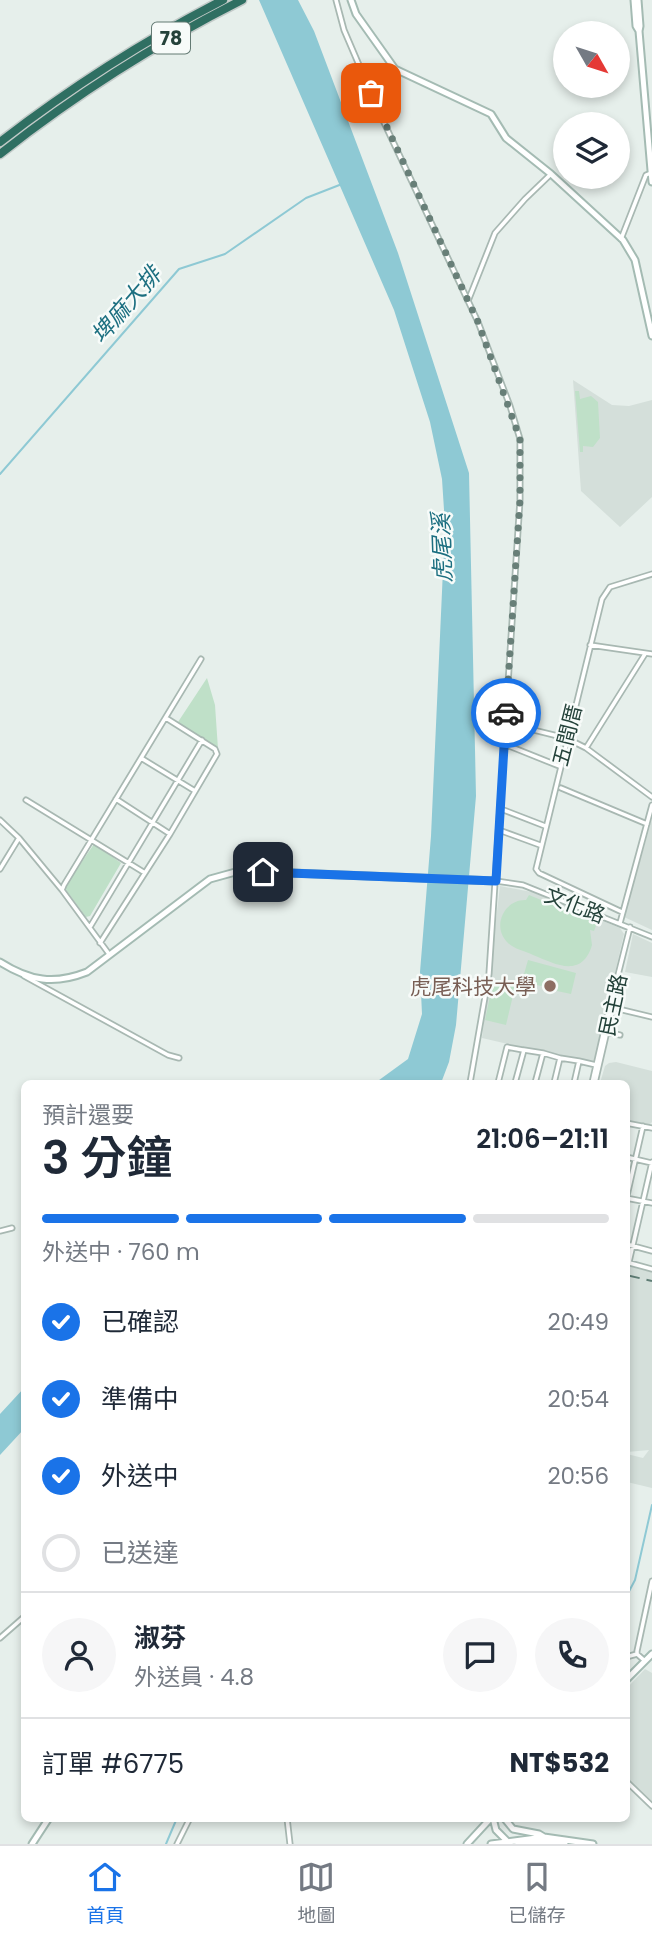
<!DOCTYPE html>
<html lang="zh-TW">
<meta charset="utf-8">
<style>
:root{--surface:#fff;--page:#f6f6f7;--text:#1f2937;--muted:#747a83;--line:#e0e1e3;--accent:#1a73e8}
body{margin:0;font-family:Poppins,"Noto Sans TC",sans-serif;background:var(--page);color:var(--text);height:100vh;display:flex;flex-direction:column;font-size:26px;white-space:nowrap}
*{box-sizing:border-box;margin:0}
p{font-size:23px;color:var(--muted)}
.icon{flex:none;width:38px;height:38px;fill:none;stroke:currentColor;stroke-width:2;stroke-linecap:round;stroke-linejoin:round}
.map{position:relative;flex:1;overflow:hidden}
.side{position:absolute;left:21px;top:1080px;width:609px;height:742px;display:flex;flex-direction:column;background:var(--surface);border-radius:10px;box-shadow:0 4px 10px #0003}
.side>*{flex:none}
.needle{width:46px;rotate:129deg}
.fabs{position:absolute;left:553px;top:21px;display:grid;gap:14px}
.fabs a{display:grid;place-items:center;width:77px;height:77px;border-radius:50%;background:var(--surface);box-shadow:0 4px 10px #0003;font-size:35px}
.pin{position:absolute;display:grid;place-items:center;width:60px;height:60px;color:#fff;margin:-30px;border-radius:14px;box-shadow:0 4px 10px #0006}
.courier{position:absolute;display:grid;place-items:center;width:70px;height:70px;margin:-35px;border:5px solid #1a73e8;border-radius:50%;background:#fff;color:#222;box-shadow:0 2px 9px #0007}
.headline em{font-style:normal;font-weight:600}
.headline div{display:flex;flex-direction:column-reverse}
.headline{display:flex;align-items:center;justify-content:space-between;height:119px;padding:0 21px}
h1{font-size:46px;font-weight:600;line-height:52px}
.bar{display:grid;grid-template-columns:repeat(4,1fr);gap:10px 7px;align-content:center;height:84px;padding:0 21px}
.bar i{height:9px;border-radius:5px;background:var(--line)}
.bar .current{background:var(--accent)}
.bar p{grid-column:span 4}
.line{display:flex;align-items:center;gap:18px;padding:0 21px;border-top:2px solid var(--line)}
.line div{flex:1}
.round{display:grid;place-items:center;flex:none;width:74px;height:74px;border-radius:37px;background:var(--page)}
ol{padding:0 21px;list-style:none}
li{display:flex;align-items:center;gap:21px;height:77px}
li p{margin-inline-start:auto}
li .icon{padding:7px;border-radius:50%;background:var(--accent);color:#fff;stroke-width:4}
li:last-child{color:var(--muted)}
li i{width:38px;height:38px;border:4px solid var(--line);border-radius:50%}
.menu{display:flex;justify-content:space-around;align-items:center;height:98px;border-top:2px solid var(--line);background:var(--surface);font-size:19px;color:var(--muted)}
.menu a{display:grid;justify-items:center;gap:4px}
.menu .current{color:var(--accent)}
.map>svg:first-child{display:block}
</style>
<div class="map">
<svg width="652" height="1844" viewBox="0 0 652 1844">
<rect width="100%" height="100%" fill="#e6efeb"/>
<!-- built -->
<path fill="#d4dfda" d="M573 380 612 405 629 406 652 400V497L620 527 581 491Z
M652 819V930L624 917Z
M500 886 532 892 620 928 624 934 594 1064 482 1038Z
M633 934 652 943V977L625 972Z
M616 1062 652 1071V1122L648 1126 627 1121 626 1083H600L605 1066 609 1063Z
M627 1266 652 1272V1488L627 1482V1454L643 1458 649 1450 627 1452Z
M645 1669 652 1673V1802L626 1778 627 1688Z"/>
<!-- green -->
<path fill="#bfe0c8" d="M575 391H579L580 399 591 396 598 402 600 438 593 447 583 446V452H580Z
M207 678 215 705 218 749 178 722Z
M94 844 121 863 90 916 86 917 66 890V885Z
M529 895 597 923 594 931 590 930 592 945C582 979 555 964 533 955 525 951 514 949 508 943 491 927 504 899 526 900Z
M528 960 576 973 571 994 557 991 559 982 556 990 522 981Z
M493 982 515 987 506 1025 485 1020Z"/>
<!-- water -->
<path fill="#8ec9d4" d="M259 0H298L314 31 398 253 469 473 476 796 456 1025 449 1062 441 1083H375L408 1059 422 1014 420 972 431 836 445 525 442 479 430 422 394 310Z
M24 1388V1429L0 1455V1414Z"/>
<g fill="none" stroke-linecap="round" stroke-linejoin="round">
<!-- stream -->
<path stroke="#8ec9d4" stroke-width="2" d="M0 474 179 269 225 254 306 198 342 184
M626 1597 635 1580 652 1505
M166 1844 177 1818"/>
<defs>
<path id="street" d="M336 0 344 30 380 114 478 322 510 406 520 439V500L489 974 470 1083
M621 239 646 175 651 173
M468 301 495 233 525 199 551 174
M590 645 652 654
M505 723 566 738 586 748 652 797
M504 744 559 766
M586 748 645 654
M141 758 195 791
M561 788 647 824
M116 799 170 834
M26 800 145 873
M501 809 545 826
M0 820 19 838 62 890
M499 830 540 845
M0 869 19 838
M496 881 523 885 652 937
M622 912 539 873 536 869 602 599 610 587 652 574
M620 923 652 805
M90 927 202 740
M100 943 170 834 217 754 215 749 166 718
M109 954 62 890 64 885 201 659
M24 976 168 1055 179 1058
M610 1007 652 1017
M605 1032 620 1035
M498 1083 507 1047 523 1050
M515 1083 524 1050 543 1053
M535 1083 543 1053 560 1058
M554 1083 560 1058 579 1061
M574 1083 579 1061 596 1065
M592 1083 609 1008
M595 1083 611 1014 610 1007 630 927
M626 1123 652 1128
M626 1157 652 1163
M626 1198 652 1203
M626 1200 643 1126
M0 1231 12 1228
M626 1244 652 1251
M626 1262 652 1269
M629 1262 652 1162
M0 1638 24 1617
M626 1657 637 1654
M645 1661 637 1654V1651L652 1581
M626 1781 652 1806
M287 1818 290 1844
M177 1844 190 1818"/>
<path id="secondary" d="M351 0 356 14 395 69 491 114 506 138 551 174 623 240 635 260 652 336
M634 0 636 26 639 31
M638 0 640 26 639 31 652 182
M0 962C30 981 54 985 87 972L202 885 210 879 239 871 496 881
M626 1680 652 1654
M493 1818 496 1830 510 1844
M504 1818 513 1829 539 1834 544 1837
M32 1844 49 1818
M467 1844 491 1818
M491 1844 544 1837 593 1844
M518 1844 546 1842 565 1844"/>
<path id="highway" d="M0 142C70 88 145 40 223 0
M0 154C75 95 157 43 242 0"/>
</defs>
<!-- street casing -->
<use href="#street" stroke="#a8b8b2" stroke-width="7"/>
<!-- secondary casing -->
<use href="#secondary" stroke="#a4bbb3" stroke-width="9"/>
<!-- highway casing -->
<use href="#highway" stroke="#c2cac8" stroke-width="11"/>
<!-- street -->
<use href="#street" stroke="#fff" stroke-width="3.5"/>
<!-- secondary -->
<use href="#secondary" stroke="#fff" stroke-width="5"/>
<!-- highway -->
<use href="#highway" stroke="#2f6f62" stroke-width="8"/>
<!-- rail -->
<path stroke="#5f7d75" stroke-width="2" stroke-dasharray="14 7" stroke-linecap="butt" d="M626 1275 652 1281"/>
</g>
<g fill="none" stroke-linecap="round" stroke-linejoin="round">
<!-- done -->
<path stroke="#687f78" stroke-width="7" stroke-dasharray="0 12.6" d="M371 93 478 322 520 439V500L506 713"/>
<!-- route -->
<path stroke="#1a73e8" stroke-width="9" d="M263 872 496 881 506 713"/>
</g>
<!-- markers -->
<circle fill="#8d6e63" stroke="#f7fbf9" stroke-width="2.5" cx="550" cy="986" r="7"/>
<g text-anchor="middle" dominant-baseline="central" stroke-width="5" stroke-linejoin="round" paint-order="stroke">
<!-- shield labels -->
<rect fill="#f7fbf9" stroke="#637a73" stroke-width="2" x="152" y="22.5" width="38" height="31" rx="5"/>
<g font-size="19" font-weight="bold" fill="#24423a">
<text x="171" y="38">78</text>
</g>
<!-- street labels -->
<g font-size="21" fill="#24423a" stroke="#f7fbf9">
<text transform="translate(567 735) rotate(-76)">五間厝</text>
<text transform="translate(575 905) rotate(21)">文化路</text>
<text transform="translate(613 1005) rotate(-78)">民主路</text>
</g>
<!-- education labels -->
<g font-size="21" fill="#785e54" stroke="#f7fbf9" text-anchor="end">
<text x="536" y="986">虎尾科技大學</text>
</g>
<!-- water labels -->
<g font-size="23" font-style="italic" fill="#1c6f80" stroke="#f7fbf9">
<text transform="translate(126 305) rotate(-49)">埤麻大排</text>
<text transform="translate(442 548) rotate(-92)">虎尾溪</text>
</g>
</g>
</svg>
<div class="fabs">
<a><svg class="needle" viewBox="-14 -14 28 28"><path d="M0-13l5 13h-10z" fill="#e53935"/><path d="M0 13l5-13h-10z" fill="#747a83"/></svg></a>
<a><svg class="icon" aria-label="layers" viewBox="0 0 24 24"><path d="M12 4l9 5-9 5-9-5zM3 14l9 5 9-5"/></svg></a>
</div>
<div class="pin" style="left:371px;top:93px;background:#ea580c"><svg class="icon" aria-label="bag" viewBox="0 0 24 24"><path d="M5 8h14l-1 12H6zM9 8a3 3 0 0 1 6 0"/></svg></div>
<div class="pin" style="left:263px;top:872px;background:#1f2937"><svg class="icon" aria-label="home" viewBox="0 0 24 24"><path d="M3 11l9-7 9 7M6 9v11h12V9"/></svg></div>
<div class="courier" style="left:506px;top:713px"><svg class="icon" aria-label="car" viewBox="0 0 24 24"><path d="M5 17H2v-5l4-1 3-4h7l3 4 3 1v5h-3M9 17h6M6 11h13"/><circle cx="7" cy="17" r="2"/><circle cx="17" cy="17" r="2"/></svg></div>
<section class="side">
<div class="headline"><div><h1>3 分鐘</h1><p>預計還要</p></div><em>21:06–21:11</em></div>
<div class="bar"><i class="current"></i><i class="current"></i><i class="current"></i><i></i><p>外送中 · 760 m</p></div>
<ol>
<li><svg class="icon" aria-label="check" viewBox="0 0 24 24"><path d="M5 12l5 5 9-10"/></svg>已確認<p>20:49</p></li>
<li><svg class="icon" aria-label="check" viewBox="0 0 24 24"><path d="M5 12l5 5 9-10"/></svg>準備中<p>20:54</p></li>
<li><svg class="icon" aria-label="check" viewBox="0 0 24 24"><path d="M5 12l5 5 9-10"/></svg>外送中<p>20:56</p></li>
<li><i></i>已送達</li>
</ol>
<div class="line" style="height:126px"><a class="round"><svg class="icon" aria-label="person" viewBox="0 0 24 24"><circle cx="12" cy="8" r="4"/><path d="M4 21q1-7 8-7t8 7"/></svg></a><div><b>淑芬</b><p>外送員 · 4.8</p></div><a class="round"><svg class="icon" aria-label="chat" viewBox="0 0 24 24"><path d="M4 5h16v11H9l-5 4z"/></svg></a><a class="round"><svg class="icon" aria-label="phone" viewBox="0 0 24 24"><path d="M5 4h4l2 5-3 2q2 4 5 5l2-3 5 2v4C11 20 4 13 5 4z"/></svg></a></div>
<div class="line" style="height:91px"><div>訂單 #6775</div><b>NT$532</b></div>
</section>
</div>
<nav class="menu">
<a class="current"><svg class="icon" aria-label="home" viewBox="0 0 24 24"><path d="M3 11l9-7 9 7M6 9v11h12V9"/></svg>首頁</a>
<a><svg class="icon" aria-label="map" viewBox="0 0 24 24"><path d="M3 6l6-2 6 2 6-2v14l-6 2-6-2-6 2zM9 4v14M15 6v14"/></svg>地圖</a>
<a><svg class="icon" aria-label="saved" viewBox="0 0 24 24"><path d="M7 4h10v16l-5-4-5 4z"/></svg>已儲存</a>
</nav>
